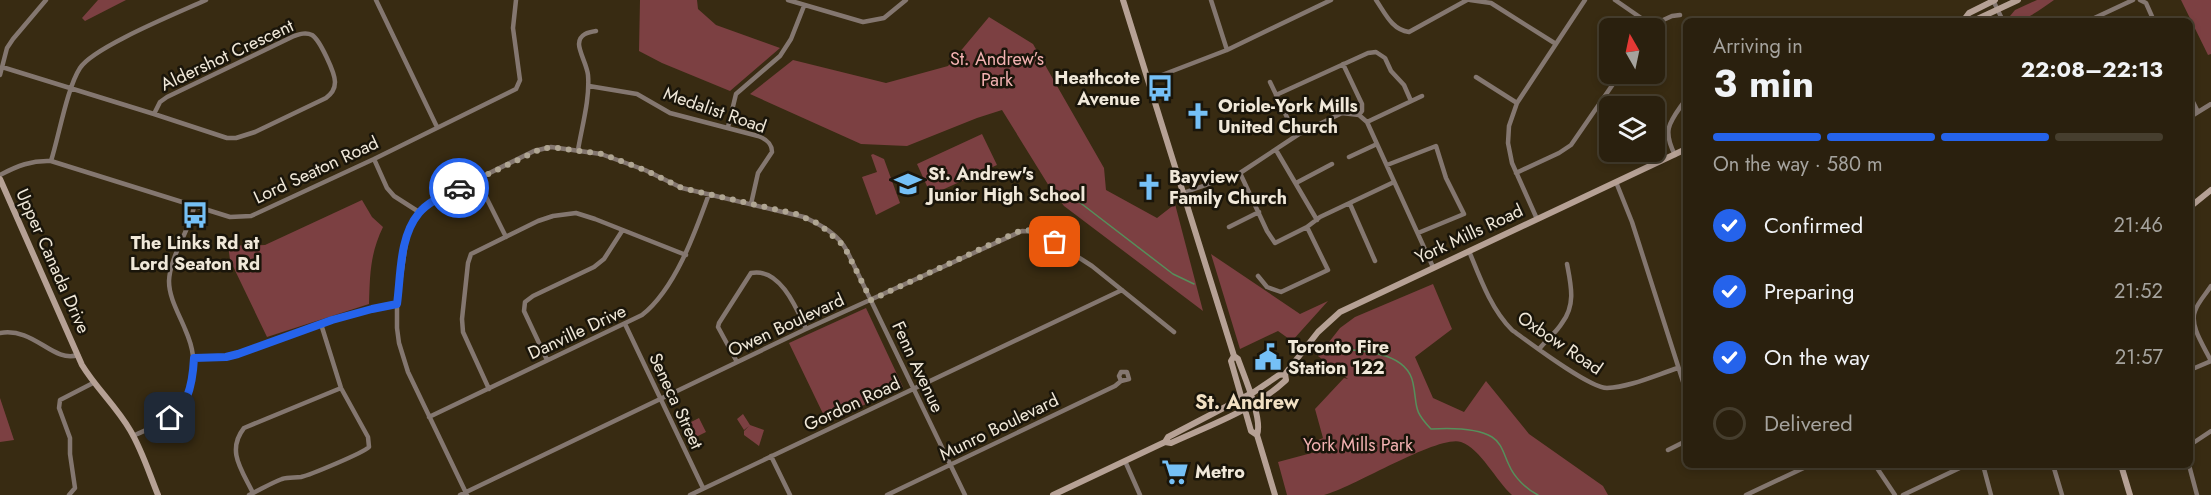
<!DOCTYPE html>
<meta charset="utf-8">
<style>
:root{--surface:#2a200e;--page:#362d1c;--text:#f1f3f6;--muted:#a5a39e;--line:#463e2e;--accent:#2563eb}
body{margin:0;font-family:Jost,sans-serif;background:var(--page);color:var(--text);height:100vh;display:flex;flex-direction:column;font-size:22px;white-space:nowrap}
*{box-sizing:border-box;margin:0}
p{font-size:20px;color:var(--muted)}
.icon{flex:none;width:33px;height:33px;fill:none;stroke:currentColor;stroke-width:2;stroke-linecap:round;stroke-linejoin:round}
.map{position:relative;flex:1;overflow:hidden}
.drawer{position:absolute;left:1683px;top:18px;width:510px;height:450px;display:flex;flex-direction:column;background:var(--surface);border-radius:9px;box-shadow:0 3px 9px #0003,0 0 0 2px var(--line)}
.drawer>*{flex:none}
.needle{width:39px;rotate:351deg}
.buttons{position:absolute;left:1599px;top:18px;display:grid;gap:12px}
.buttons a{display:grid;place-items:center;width:66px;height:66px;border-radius:9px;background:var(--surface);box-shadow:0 3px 9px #0003,0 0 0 2px var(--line);font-size:30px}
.pin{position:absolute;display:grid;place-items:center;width:51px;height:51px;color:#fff;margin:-26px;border-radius:12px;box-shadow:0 3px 9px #0006}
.courier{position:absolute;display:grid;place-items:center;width:60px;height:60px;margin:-30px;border:4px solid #2563eb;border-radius:50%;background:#fff;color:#222;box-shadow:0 2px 8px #0007}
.head em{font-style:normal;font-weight:700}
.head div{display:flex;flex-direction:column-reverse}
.head{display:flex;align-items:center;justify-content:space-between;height:102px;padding:0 30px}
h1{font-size:39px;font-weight:700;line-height:45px}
.bar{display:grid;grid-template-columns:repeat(4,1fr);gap:9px 6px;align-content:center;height:72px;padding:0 30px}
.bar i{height:8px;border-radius:4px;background:var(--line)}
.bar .on{background:var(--accent)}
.bar p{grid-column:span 4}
ol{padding:0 30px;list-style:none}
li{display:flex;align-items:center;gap:18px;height:66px}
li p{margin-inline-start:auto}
li .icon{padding:6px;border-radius:50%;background:var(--accent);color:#fff;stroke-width:4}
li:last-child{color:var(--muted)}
li i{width:33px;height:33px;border:3px solid var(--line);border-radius:50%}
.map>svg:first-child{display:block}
</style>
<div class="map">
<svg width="2211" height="495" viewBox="0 0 2211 495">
<rect width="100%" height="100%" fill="#382b12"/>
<!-- green -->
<path fill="#7c4042" d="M98 0H126L85 21 82 18Z
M640 0H697L698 9 716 25 780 48 730 91 662 63 639 51Z
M2037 0H2054C2041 9 2027 21 2011 21L2010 16 2015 10Z
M2181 0H2211V54L2208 55Z
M989 17 1033 44 1104 168 1106 190 1157 218 1175 204 1203 311 1064 206 1049 186 1002 110 977 118 907 146 861 144 750 94 793 60 886 83 948 66Z
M982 134 997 165 931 195 917 164Z
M873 154 884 159 900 203 876 215 862 177 877 172 871 155Z
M362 200 372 217 383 227C370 254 370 274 369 304L267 337 230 260 228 244 246 246 265 245Z
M1211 254 1300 314 1328 301 1292 341 1278 331 1240 349Z
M1433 284 1452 329 1415 357 1433 398 1464 412 1486 381 1529 434 1603 486 1608 495H1512C1497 482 1480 448 1461 442 1437 435 1353 488 1324 495 1313 495 1299 495 1287 495L1278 462 1319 451 1316 441 1323 438 1315 409 1344 378 1348 379 1318 356 1340 328 1355 317Z
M866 308 903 387 827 422 789 343Z
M0 398 14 440 0 442Z
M743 414 750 425 764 430 759 446 744 435V431L749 426 744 430 737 419Z
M699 418 706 432 692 439 686 427 687 424Z"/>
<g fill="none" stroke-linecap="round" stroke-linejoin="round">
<!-- stream -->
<path stroke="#568f5b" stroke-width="1.5" d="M1074 198 1173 274 1194 284
M1341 349C1366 351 1407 353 1413 383 1418 407 1412 409 1431 429 1448 428 1477 428 1492 437 1502 443 1504 455 1509 465 1514 477 1526 489 1538 495"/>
<!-- street -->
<path stroke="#847770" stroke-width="4.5" d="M376 0 437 127
M788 0 863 22 884 18 906 0
M1211 0 1227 50
M1376 0C1385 13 1392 30 1409 32L1467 0
M1470 0 1491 3 1556 44
M1615 0 1644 20 1650 26 1649 28
M1993 0 2003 21
M2140 0 2146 3 2154 21
M2088 21 2133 0
M1650 26 1672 16 1680 15
M1343 64 1362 104V111L1359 115
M2 67 154 114 160 102 167 97 294 36C300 34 306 32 312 35 320 40 335 73 335 82 335 90 331 94 326 98L255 132 236 138H227L154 114
M0 75 7 48 13 39 46 0
M1476 77 1517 103
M1149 80 1227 50 1331 0
M1270 82 1296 136
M589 86 637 94 670 113 758 136C766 139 772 143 772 152L758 173 751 204
M1276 95 1368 53 1376 52 1385 58 1391 71 1404 85 1411 101
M2190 96 2198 112
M2190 117 2211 104
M1367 122 1422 96
M728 127 736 94 780 56 791 39 804 6
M578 150C582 126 590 99 588 75 587 65 579 52 579 44 579 34 589 32 596 31
M1276 150 1317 220
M1675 155C1661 128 1671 121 1686 99
M1349 157 1377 144
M374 159 387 188 394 196 419 212
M51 161C59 136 67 88 80 68 93 47 180 12 206 0
M1387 165 1436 146 1446 178 1464 214 1418 233
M1240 173 1267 231 1275 243 1307 227 1320 217 1394 182
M1516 173 1559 153 1571 145 1620 74
M0 175C17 166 32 160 51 161L230 217 251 216 374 159 516 89 520 80 513 28 516 0
M477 179 506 237
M1616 182 1632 222 1686 391
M1296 183 1332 164
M1183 193 1240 173 1299 134 1342 113 1359 115 1367 122 1433 267
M1350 204 1375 261
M1537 219 1512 163 1508 143 1509 126 1517 103 1585 0
M1229 227 1259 212
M1469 251C1480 278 1491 309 1512 330 1530 343 1589 388 1607 388 1630 387 1656 375 1678 368
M1258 276 1267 287 1281 292 1328 270 1307 227
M625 324 703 488
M0 333C35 327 52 363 78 355
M1540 348C1547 339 1556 333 1562 323 1576 305 1571 285 1567 264
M194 358 226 357 354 313 397 304
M547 360 524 311 525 302 533 296 594 267 604 259 622 231
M2211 361C2205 348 2189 326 2195 311 2198 302 2206 294 2211 286
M737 362 718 327 719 323 751 273C780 267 797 309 806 329
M2190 370 2211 361
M489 389 463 332 462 319 468 263 471 254 538 221 553 216 576 213 595 219 686 255
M429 417 642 315C675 289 695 233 709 194
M133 436C147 429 166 423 178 413 188 404 195 369 193 356 192 347 189 338 185 329 179 314 169 298 169 281 170 256 189 232 194 207
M2190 445 2211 431
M1668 450 1686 441
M771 456 790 495
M1125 461 1140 495
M1875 465 1895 495
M1983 465 1991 495
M2053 465 2062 495
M2189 465 2197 495
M253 493C242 470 226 451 244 428L341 388
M69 495 75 488 70 454V438L59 408 60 400 93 383
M249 495C260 490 271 483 282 479 289 477 295 478 301 477 310 475 363 453 369 447L368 437 341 388 321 324
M460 495 806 329 1022 231 1039 232 1092 266 1174 332
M467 495 408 372 399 343 397 328V304L407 235 419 212 433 201 534 151 551 147 601 154 645 170 682 188 804 217C821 225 838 234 847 251L965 495
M690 495 1122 290
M887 495 1115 386 1121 381 1129 379 1127 372H1121L1119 376 1121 381
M1746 495 1810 465
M1903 495 1966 465"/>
<!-- secondary -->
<path stroke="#b6a195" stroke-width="6" d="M1123 0 1234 356 1238 359C1244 376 1263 419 1257 435L1275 495
M1963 21 1969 13 1995 0
M1973 21 2018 0
M0 179 82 365C96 388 116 406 130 430 142 450 149 473 158 495
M2190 207 2211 190
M1234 356 1231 361 1251 431 1257 435
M1165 442 1168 437 1254 392 1279 375 1285 374
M2121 465 2130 495
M1053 495 1165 442 1171 443C1210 425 1254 410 1286 380L1285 374 1318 332 1340 312 1686 149"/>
</g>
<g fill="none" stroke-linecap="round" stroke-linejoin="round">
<!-- done -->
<path stroke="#b0a693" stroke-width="6" stroke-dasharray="0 10.8" d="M459 188 543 148H558L602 154 645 170 682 188 796 214 819 224 844 246 871 300 1017 232C1032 227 1043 234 1055 242"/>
<!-- route -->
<path stroke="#2563eb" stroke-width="8" d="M170 418C189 408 193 378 194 358L226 357 238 354 332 320 372 309 397 304C401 275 399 237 419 213 429 201 445 195 459 188"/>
</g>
<!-- icons -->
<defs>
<symbol id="bus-bare" viewBox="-9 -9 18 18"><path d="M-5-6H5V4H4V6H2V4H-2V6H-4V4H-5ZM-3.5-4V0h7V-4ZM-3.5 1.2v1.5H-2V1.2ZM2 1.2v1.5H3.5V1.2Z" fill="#75c0f6" stroke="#1a150a" stroke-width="2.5" paint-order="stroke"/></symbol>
<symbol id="church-bare" viewBox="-9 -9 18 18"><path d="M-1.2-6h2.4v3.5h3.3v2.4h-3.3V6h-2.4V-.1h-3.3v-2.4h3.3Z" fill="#75c0f6" stroke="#1a150a" stroke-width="2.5" paint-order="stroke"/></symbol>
<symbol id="school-bare" viewBox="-9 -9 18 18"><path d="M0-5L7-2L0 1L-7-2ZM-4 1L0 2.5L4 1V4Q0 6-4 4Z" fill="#75c0f6" stroke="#1a150a" stroke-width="2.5" paint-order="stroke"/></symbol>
<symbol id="civic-bare" viewBox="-9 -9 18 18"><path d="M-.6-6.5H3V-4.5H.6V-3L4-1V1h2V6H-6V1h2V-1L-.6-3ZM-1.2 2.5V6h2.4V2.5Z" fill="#75c0f6" stroke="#1a150a" stroke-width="2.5" paint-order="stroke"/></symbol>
<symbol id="supermarket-bare" viewBox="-9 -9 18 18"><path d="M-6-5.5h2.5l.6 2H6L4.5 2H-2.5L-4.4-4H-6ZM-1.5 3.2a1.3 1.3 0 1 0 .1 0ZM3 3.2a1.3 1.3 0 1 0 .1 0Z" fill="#75c0f6" stroke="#1a150a" stroke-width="2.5" paint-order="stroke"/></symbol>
</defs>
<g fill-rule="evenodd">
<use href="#bus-bare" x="1141" y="69" width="38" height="38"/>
<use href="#church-bare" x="1179" y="97" width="38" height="38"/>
<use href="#school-bare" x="889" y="165" width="38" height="38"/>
<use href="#church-bare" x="1130" y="168" width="38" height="38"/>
<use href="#bus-bare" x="176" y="196" width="38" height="38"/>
<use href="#civic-bare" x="1249" y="338" width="38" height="38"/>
<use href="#supermarket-bare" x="1156" y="453" width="38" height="38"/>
</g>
<g text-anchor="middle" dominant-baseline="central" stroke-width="5" stroke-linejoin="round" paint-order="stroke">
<!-- street labels -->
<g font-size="18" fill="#f0e8d9" stroke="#1a150a">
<text transform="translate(227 55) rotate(-25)">Aldershot Crescent</text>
<text transform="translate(715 110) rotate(19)">Medalist Road</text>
<text transform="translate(316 170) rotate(-25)">Lord Seaton Road</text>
<text transform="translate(1469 234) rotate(-25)">York Mills Road</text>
<text transform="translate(53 261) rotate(66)">Upper Canada Drive</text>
<text transform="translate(786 325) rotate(-25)">Owen Boulevard</text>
<text transform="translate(577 332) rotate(-25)">Danville Drive</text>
<text transform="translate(1560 343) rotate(34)">Oxbow Road</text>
<text transform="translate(918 367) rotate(65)">Fenn Avenue</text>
<text transform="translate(676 401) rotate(65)">Seneca Street</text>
<text transform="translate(852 404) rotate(-25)">Gordon Road</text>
<text transform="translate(999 427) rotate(-26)">Munro Boulevard</text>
</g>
<!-- park labels -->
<g font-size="18" fill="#f3b2b2" stroke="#1a150a">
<text x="997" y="59">St. Andrew’s<tspan x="997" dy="21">Park</tspan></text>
<text x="1358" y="445">York Mills Park</text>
</g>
<!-- poi labels -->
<g font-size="18" font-weight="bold" fill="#f0e8d9" stroke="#1a150a" text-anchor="start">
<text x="1140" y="78" text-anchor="end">Heathcote<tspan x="1140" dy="21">Avenue</tspan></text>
<text x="1218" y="106">Oriole-York Mills<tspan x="1218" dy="21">United Church</tspan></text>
<text x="928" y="174">St. Andrew's<tspan x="928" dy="21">Junior High School</tspan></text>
<text x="1169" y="177">Bayview<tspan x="1169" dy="21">Family Church</tspan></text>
<text x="195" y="243" text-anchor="middle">The Links Rd at<tspan x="195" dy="21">Lord Seaton Rd</tspan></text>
<text x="1288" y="347">Toronto Fire<tspan x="1288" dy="21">Station 122</tspan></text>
<text x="1195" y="472">Metro</text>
</g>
<!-- neighbourhood labels -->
<g font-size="20" font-weight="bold" fill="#f1e0c3" stroke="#1a150a">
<text x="1247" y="402">St. Andrew</text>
</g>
</g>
</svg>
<div class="buttons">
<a><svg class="needle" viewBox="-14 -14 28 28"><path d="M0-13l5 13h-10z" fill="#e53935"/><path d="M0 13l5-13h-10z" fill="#a5a39e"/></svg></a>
<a><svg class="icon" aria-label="layers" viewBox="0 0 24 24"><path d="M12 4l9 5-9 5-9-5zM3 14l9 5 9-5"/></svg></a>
</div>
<div class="pin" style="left:1055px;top:242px;background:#ea580c"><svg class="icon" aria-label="bag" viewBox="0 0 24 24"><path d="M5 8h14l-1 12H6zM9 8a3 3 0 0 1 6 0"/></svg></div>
<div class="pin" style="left:170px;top:418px;background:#1f2937"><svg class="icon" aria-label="home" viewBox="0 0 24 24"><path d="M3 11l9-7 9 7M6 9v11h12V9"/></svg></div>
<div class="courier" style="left:459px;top:188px"><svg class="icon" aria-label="car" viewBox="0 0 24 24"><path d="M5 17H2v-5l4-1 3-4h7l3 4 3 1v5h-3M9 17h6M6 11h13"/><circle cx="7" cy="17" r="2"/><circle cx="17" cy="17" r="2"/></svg></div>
<section class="drawer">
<div class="head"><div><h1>3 min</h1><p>Arriving in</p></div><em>22:08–22:13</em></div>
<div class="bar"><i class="on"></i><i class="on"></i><i class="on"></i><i></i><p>On the way · 580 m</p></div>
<ol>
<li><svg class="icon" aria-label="check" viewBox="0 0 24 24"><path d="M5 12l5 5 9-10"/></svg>Confirmed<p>21:46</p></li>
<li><svg class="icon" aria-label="check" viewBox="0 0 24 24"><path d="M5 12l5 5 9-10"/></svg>Preparing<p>21:52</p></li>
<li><svg class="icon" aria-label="check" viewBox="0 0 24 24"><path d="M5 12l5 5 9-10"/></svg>On the way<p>21:57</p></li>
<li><i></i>Delivered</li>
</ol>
</section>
</div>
